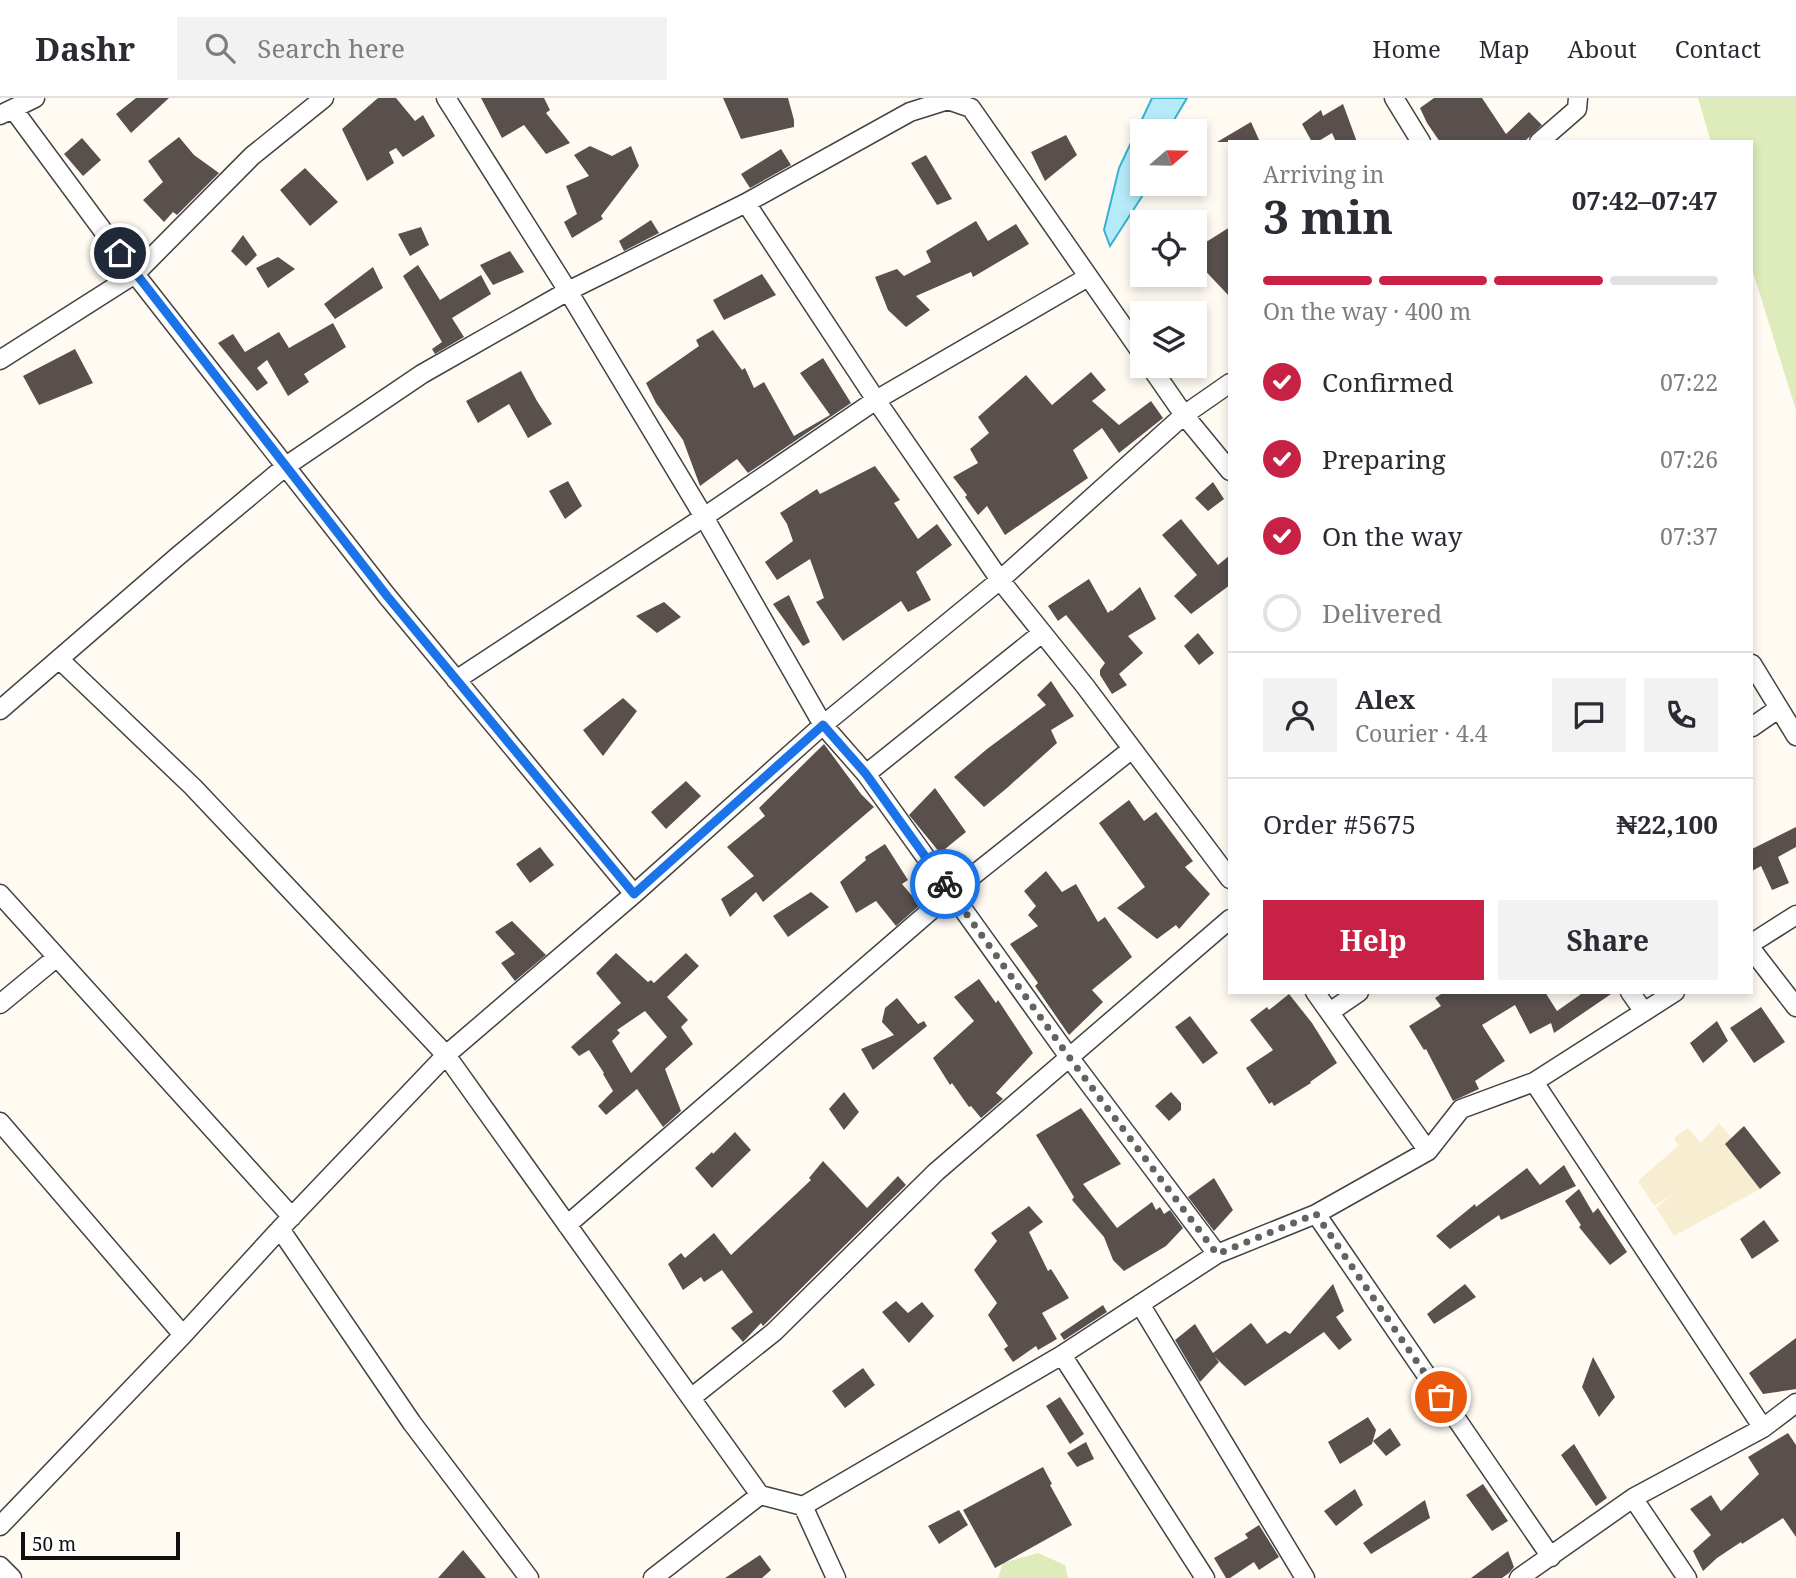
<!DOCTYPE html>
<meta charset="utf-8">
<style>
:root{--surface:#fff;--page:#f2f2f3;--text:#2b2b33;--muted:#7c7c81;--line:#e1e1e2;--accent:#c72146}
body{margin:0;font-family:"Noto Serif",serif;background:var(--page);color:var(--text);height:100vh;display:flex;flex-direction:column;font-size:26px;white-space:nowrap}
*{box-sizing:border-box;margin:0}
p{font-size:23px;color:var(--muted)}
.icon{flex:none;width:38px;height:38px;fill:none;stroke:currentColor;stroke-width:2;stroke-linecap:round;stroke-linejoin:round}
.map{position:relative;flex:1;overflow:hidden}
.details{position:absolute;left:1228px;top:42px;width:525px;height:854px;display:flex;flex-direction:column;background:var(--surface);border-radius:0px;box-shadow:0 4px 10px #0003}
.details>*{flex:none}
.needle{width:46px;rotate:70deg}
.buttons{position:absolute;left:1130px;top:21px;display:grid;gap:14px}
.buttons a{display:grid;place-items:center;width:77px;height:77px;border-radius:0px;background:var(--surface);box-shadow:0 4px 10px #0003;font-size:35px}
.scale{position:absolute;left:21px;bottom:18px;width:159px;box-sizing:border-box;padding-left:7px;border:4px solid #101010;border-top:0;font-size:19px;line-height:24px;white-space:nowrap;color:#101010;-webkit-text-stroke:5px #fff;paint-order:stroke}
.pin{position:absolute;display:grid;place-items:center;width:60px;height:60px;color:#fff;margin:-30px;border:4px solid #fff;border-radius:50%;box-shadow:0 2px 7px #0007}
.courier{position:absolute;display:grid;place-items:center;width:70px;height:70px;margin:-35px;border:5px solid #1a73e8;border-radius:50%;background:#fff;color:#222;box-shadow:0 2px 9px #0007}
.headline em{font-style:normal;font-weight:700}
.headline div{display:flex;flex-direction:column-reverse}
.headline{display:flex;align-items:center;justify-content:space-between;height:119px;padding:0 35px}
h1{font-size:46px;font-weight:700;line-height:52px}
.bar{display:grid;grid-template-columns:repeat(4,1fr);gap:10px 7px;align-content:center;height:84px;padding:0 35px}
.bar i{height:9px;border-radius:5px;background:var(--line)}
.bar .selected{background:var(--accent)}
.bar p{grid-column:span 4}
.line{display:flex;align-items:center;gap:18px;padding:0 35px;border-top:2px solid var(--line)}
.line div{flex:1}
.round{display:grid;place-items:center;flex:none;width:74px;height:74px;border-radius:0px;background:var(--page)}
ol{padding:0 35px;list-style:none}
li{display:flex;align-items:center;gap:21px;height:77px}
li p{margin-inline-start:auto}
li .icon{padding:7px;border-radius:50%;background:var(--accent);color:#fff;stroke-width:4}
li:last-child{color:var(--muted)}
li i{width:38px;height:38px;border:4px solid var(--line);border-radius:50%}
.primary-button{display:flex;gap:14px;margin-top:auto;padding:14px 35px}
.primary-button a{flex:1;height:80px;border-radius:0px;background:var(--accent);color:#fff;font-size:28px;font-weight:700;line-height:80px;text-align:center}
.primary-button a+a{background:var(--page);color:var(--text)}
header{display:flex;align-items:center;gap:42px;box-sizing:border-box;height:98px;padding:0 35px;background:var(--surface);border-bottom:2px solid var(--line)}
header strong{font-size:33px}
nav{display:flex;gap:38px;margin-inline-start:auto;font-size:24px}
.search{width:490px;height:63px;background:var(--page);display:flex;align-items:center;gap:18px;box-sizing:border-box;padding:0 24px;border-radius:0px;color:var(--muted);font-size:26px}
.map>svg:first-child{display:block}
</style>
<header>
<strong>Dashr</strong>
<div class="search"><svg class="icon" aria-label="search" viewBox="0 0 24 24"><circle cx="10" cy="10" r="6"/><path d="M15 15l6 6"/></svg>Search here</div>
<nav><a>Home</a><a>Map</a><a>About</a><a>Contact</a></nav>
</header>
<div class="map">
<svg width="1796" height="1480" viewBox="0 0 1796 1480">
<rect width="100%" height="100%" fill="#fffbf3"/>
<!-- farmland -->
<path fill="#f7edd1" d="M1719 1025 1732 1040 1725 1046 1760 1091 1674 1138 1656 1110 1672 1097 1654 1108 1638 1083 1678 1048 1674 1040 1688 1030 1701 1045Z"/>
<!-- green -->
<path fill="#ddecba" d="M1698 0H1796V312L1752 171V44H1711Z
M1038 1455 1065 1467 1068 1480H998L1003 1465Z"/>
<!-- water -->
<path fill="#b5ebf9" stroke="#39b0d3" stroke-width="2" d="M1152 0H1187L1174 22 1170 33H1143V86H1150L1110 148 1104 132 1119 70Z"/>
<!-- building -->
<path fill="#594f4c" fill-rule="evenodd" d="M136 0H169L131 35 116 16Z
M378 0H396L415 23 423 17 435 38 403 59 396 50 389 54 394 65 367 83 342 31Z
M481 0H544L550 12 546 15 570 45 546 56 524 27 502 40Z
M723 0H788L794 22V29L741 41Z
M1434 0H1482L1506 36 1529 14 1542 27 1524 44H1440L1427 25 1420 10Z
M1343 6 1357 44H1336L1332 35 1317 44H1312L1302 26 1321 12 1323 18Z
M1251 24 1260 44H1217Z
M1066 37 1077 57 1045 83 1031 54Z
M179 39 194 57 219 75 177 117 173 114 164 124 143 102 163 84 148 63Z
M82 40 101 62 83 78 64 56Z
M590 48 612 58 631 48 639 68 601 118 603 121 572 140 564 124 577 116 566 88 589 78 574 57Z
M781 51 791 67 750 90 741 76Z
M926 57 952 101 937 107 911 65Z
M305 70 338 104 310 128 280 92Z
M651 122 659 135 624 153 619 143Z
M976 123 988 143 1016 126 1029 146 973 179 971 174 916 198 930 212 906 229 888 212 875 179 897 171 904 178 931 164 926 153Z
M421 129 429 147 410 158 398 136Z
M1230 129V199L1195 162V151Z
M243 137 257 157 246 168 231 153Z
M510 153 524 174 493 187 480 167Z
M278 159 295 171 268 190 256 170Z
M418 167 440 202 481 177 491 196 452 220 464 239 435 256 432 251 442 244 403 178Z
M373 169 383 190 335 221 324 206Z
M762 176 776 197 724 222 713 202Z
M333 225 346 249 304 276 309 284 288 298 267 262 257 270 268 285 257 293 218 245 233 236 245 254 279 234 289 250Z
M713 232 742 272 745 270 754 290 764 284 794 338 830 317 800 275 823 260 851 305 748 375 737 361 700 388 683 342 656 305 646 285 699 248 696 242Z
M75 251 93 285 39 307 23 278Z
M521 273 537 303 552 326 528 340 509 306 478 325 466 303Z
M1091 274 1106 292 1092 303 1119 327 1151 303 1163 320 1119 355 1102 330 1073 352 1088 380 1005 437 987 408 978 417 965 399 967 397 953 379 978 365 970 351 989 335 978 319 1026 277 1052 307Z
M875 368 900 402 894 405 918 441 937 426 952 447 916 474 931 502 908 514 901 503 843 543 816 504 824 500 810 461 777 482 765 464 793 443 787 426 780 415 817 391 820 396Z
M568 383 582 408 565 421 549 393Z
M1213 384 1224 401 1208 413 1195 400Z
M1181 421 1218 467 1230 457V487L1191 516 1174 498 1197 477 1162 437Z
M1089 481 1108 515 1111 512 1112 513 1140 489 1156 521 1128 538 1143 555 1119 576 1127 587 1112 596 1100 577V572L1105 565 1066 517 1058 523 1048 508Z
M789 497 810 544 803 548 773 506Z
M664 504 681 519 657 535 636 518Z
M1198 535 1214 555 1199 567 1184 548Z
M1051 583 1074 618 1051 632 1057 645 1007 690 984 709 954 679 987 651 1046 607 1037 597Z
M623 600 637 613 603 658 583 632Z
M824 646 861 696 874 709 763 804 756 794 730 819 721 801 754 778 727 749 765 718 759 710Z
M686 683 701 698 666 731 651 714Z
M935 690 966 734 940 755 909 717Z
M1129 702 1144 723 1156 714 1193 763 1185 769 1210 796 1179 831 1176 827 1157 841 1117 810 1145 789 1099 725Z
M1796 729V749L1778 759 1789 785 1772 792 1761 768 1752 773V751Z
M885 746 908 782 902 786 920 807 896 828 876 803 856 815 840 784 866 762 865 759Z
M540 749 554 767 530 785 516 766Z
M1046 773 1062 794 1076 786 1098 824 1105 819 1132 859 1092 892 1103 904 1069 937 1035 888 1038 885 1010 846 1038 828 1028 817 1036 808 1024 793Z
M811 794 829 809 788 839 773 818Z
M512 823 546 857 515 883 501 865 515 856 495 834Z
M616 855 648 884 651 882 654 885 686 855 699 868 667 899 688 922 681 929 693 946 665 971 681 1013 663 1029 637 991 606 1017 598 1008 613 993 603 976 604 975 589 952 579 958 571 949 621 905 596 875ZM645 913 667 939 631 975 612 943 620 935 617 932Z
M979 881 996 905 998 902 1033 955 996 995 1003 1001 981 1020 971 1008 969 1009 952 985 950 987 933 960 974 923 954 899Z
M1444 894H1545L1557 913 1584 894H1614L1554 935 1551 925 1530 936 1515 907 1482 927 1505 963 1475 983 1479 991 1453 1003 1426 951 1424 952 1409 928 1441 908 1435 900Z
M1289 896 1312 925 1337 965 1310 984 1311 985 1274 1008 1272 1004 1269 1006 1246 970 1273 952 1250 922 1267 909 1269 912Z
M897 900 918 926 924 923 927 928 873 972 861 951 894 937 882 924 885 910Z
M1761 909 1785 944 1754 965 1730 930Z
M1190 918 1218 955 1203 966 1175 929Z
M1717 923 1728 943 1703 965 1690 945Z
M844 994 859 1014 844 1032 829 1011Z
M1171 994 1181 1005V1012L1169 1023 1155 1008Z
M1081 1010 1121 1066 1083 1086 1117 1130 1152 1104 1156 1112 1160 1109 1164 1116 1170 1112 1183 1130 1166 1148 1124 1173 1113 1162 1104 1139 1072 1102 1074 1099 1036 1037Z
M1744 1028 1781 1075 1760 1091 1725 1046Z
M735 1034 751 1052 712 1090 695 1070 712 1054 713 1056Z
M823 1063 867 1110 898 1078 906 1087 766 1225 763 1228 761 1225 743 1244 731 1230 753 1214 722 1172 704 1184 701 1179 683 1192 668 1166 681 1155 685 1160 714 1135 731 1157 811 1082 809 1080Z
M1564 1067 1576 1088 1501 1122 1499 1117 1450 1151 1436 1138 1475 1106 1476 1109 1527 1070 1540 1087Z
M1214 1080 1233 1112 1214 1133 1188 1099Z
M1579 1091 1593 1115 1598 1110 1627 1154 1610 1167 1579 1129 1581 1127 1565 1103Z
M1029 1108 1043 1124 1029 1134 1048 1173 1051 1171 1069 1200 1042 1215 1057 1241 1038 1252 1036 1248 1013 1264 1004 1251 1008 1248 988 1217 997 1205 974 1172 997 1143 991 1135Z
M1764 1122 1779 1143 1752 1161 1740 1141Z
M1333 1186 1344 1213 1336 1219 1352 1242 1339 1252 1324 1234 1245 1288 1215 1259 1219 1264 1200 1284 1175 1242 1195 1226 1213 1255 1251 1225 1267 1246 1285 1233 1290 1236Z
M1465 1186 1476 1199 1434 1226 1427 1216Z
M896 1203 908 1215 922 1204 934 1218 909 1245 882 1214Z
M1103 1207 1107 1214 1064 1242 1060 1236Z
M1796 1240V1291L1763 1296 1749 1275Z
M1593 1259 1615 1299 1599 1319 1582 1289Z
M863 1270 875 1287 845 1310 832 1293Z
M1060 1299 1084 1336 1070 1346 1046 1308Z
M1368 1319 1376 1332 1372 1346 1340 1366 1328 1344Z
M1390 1330 1401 1347 1386 1358 1373 1343Z
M1788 1335 1796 1347V1439L1783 1420 1742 1446 1741 1444 1717 1460 1703 1473 1693 1453 1711 1437 1690 1411 1711 1397 1721 1413 1759 1376 1748 1359Z
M1086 1344 1094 1361 1077 1369 1067 1355Z
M1574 1346 1607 1400 1596 1408 1561 1357Z
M1043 1369 1052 1386 1050 1387 1072 1427 995 1470 963 1412Z
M1483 1386 1508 1423 1492 1433 1466 1397Z
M1355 1391 1363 1407 1336 1428 1324 1413Z
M1425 1402 1430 1420 1371 1456 1363 1445Z
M959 1412 968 1427 939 1446 928 1428Z
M1259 1427 1279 1459 1259 1472 1254 1464 1230 1480H1226L1214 1460 1248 1440 1245 1436Z
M463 1452 486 1480H438Z
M1508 1453 1514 1469 1509 1475 1502 1480H1471Z
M760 1457 771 1472 762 1480H725Z"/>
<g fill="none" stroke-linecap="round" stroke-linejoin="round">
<defs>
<path id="minor" d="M446 0 568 193 704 419 823 627 866 676 1069 959 1217 1156
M1394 0 1421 44
M13 11 135 176 387 498 634 796
M0 17 35 0
M1539 44 1577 11 1578 0
M746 105 876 302 1000 482 1085 588 1230 781
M0 262 135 176 252 58 324 0
M1150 268 1184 317 1230 373
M59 561 193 689 446 957 760 1397 803 1408 1062 1257 1217 1156 1316 1116 1428 1053 1461 1011 1534 984 1675 894
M1752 566 1796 638
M456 582 704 419 876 302 1088 179
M0 612 178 458 286 368 422 276 568 193 746 105 910 14 948 2 971 10 1143 257
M1752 629 1778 611
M866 676 1042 535
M0 796 292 1119
M1752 845 1796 817
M1752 852 1796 909
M1315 894 1428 1053
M1630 894 1644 914
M0 906 57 859
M1330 914 1359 894
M1534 984 1763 1330
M0 1024 183 1237
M1316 1116 1551 1459
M567 1127 951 795 1132 651
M280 1131 412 1325 529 1480
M1140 1206 1305 1480
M1062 1257 1205 1480
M691 1300 774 1234 936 1074 1230 821
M1633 1400 1687 1480
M803 1408 836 1480
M0 1428 183 1237 280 1131 446 957 634 796 823 627 1000 482 1184 317 1230 285
M0 1468 12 1480
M653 1480 760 1397
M1519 1480 1633 1400 1763 1330 1796 1305"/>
</defs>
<!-- minor casing -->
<use href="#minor" stroke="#434343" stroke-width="21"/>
<!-- minor -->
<use href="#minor" stroke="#fff" stroke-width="18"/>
</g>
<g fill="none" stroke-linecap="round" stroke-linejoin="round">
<!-- done -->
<path stroke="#64625f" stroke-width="7" stroke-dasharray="0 12.6" d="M945 786 1069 959 1217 1156 1316 1116 1441 1299"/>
<!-- route -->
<path stroke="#1a73e8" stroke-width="9" d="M120 155 387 498 634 796 823 627 866 676 945 786"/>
</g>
</svg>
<div class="buttons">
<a><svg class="needle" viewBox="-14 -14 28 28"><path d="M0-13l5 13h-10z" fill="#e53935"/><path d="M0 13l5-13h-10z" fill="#7c7c81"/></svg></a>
<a><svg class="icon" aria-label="locate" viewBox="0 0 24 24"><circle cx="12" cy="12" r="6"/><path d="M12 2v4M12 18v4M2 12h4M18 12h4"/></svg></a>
<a><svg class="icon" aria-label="layers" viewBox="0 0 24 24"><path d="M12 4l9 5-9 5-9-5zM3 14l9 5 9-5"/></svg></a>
</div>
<div class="scale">50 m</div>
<div class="pin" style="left:1441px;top:1299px;background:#ea580c"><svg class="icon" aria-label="bag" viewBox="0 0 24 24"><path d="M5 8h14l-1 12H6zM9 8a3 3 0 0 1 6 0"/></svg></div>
<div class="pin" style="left:120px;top:155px;background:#1f2937"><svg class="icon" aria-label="home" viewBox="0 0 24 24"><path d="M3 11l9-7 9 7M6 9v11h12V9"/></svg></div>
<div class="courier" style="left:945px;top:786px"><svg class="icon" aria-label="bike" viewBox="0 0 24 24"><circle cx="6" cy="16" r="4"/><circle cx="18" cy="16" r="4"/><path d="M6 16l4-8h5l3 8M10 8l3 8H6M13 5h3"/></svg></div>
<section class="details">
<div class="headline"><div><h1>3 min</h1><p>Arriving in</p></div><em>07:42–07:47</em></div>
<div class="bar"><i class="selected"></i><i class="selected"></i><i class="selected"></i><i></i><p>On the way · 400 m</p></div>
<ol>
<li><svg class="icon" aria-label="check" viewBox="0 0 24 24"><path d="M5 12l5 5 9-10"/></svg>Confirmed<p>07:22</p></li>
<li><svg class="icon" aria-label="check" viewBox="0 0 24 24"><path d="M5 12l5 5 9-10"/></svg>Preparing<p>07:26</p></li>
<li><svg class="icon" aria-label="check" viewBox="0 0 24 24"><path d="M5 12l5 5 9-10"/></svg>On the way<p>07:37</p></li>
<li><i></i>Delivered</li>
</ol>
<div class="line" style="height:126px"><a class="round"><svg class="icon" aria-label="person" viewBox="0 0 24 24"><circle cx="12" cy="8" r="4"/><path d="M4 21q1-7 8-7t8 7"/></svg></a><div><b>Alex</b><p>Courier · 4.4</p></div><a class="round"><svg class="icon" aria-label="chat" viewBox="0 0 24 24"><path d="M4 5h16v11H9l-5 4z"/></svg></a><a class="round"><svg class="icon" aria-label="phone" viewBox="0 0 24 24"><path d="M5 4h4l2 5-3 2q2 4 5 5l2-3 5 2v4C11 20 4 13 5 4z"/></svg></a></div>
<div class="line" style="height:91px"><div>Order #5675</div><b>₦22,100</b></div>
<div class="primary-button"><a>Help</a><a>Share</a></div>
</section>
</div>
